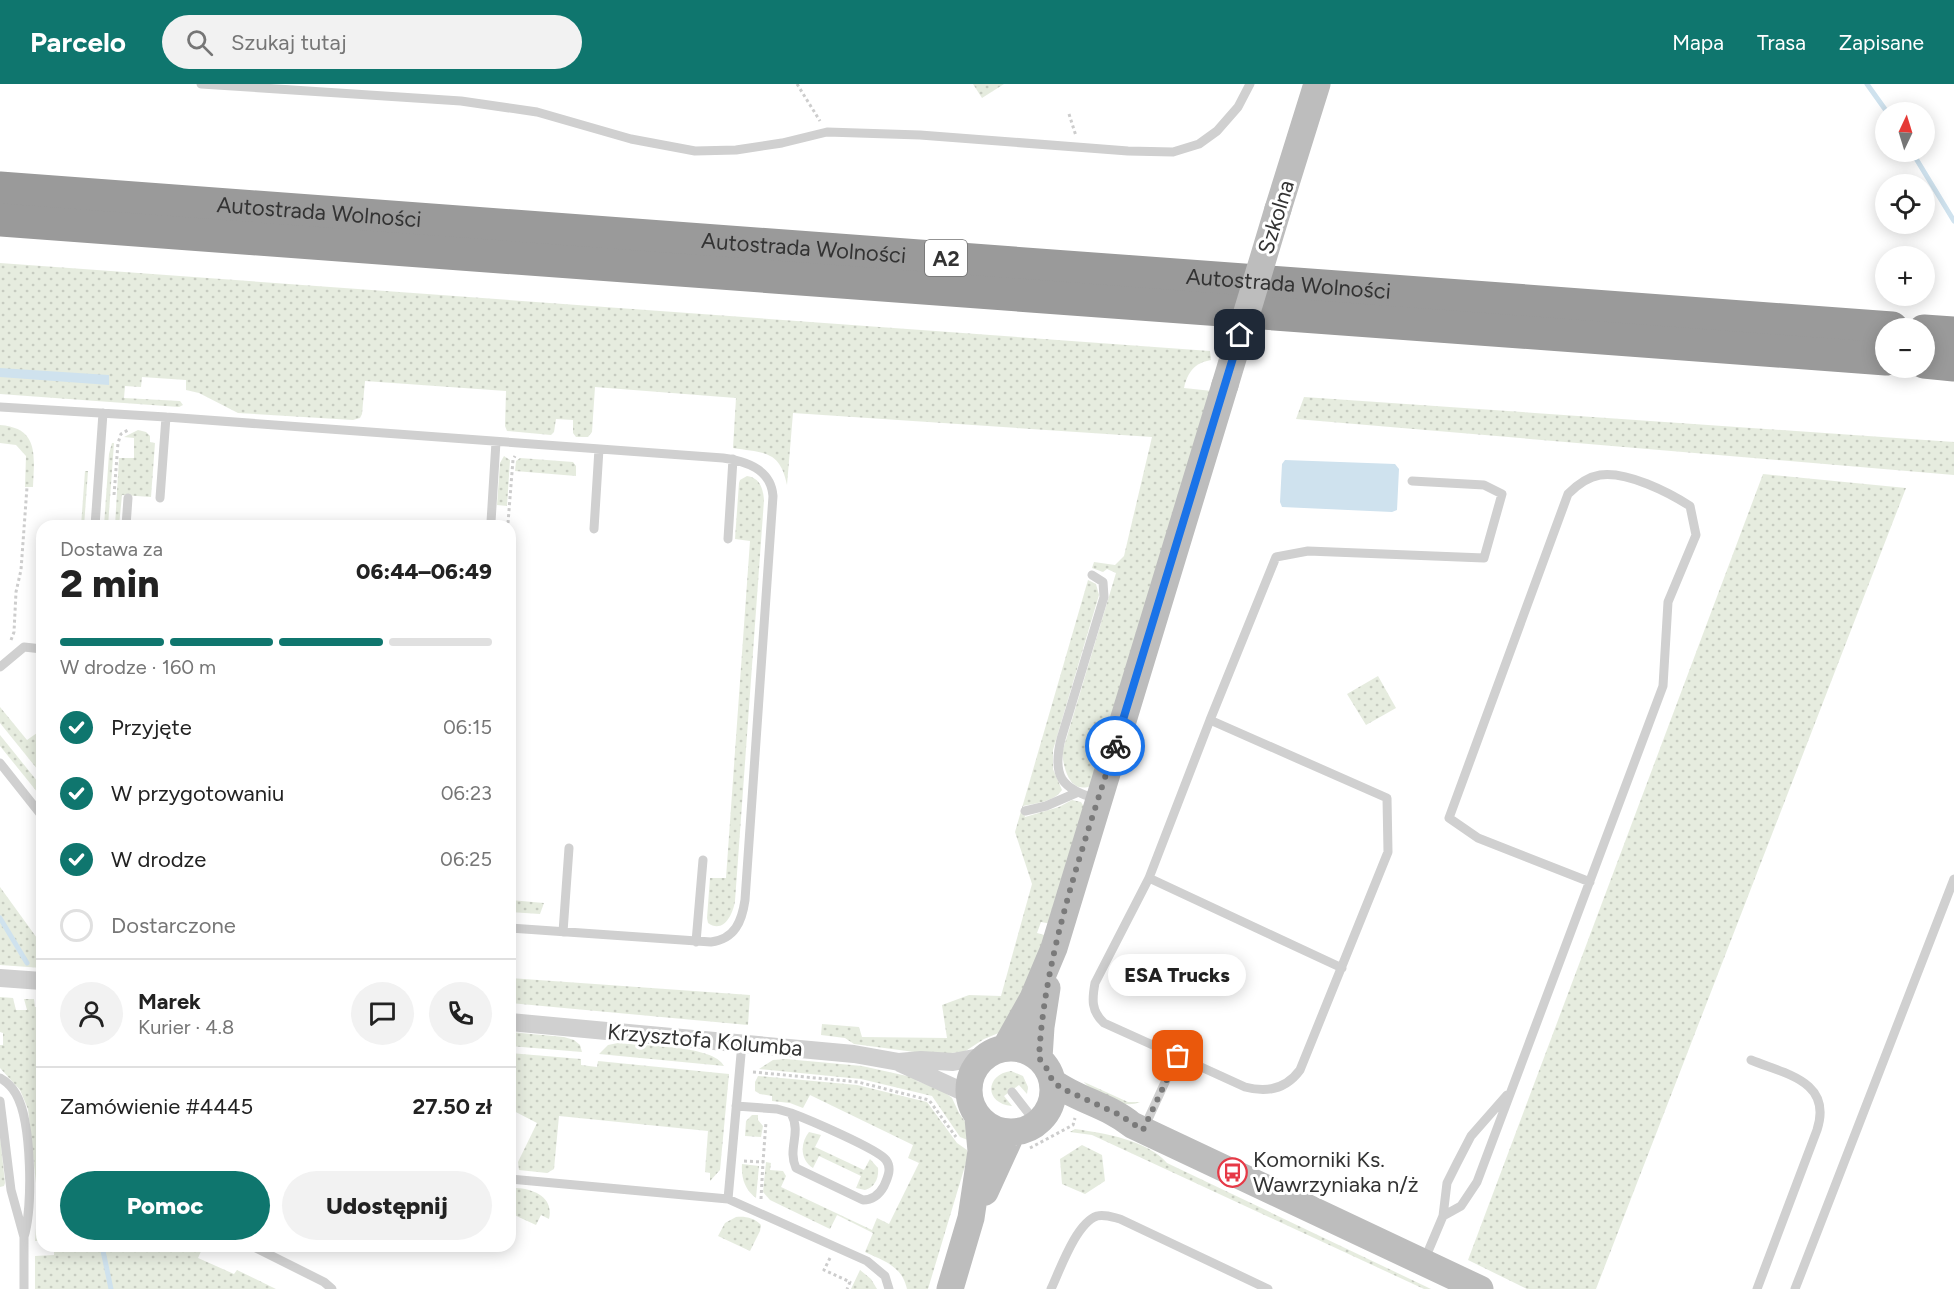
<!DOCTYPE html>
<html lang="pl">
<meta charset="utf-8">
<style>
:root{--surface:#fff;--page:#f2f2f2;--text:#222;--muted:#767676;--line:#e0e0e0;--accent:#0f766e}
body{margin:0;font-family:Figtree,sans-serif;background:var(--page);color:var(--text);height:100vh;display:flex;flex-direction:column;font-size:22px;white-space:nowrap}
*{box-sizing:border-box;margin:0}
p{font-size:20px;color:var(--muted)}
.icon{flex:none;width:33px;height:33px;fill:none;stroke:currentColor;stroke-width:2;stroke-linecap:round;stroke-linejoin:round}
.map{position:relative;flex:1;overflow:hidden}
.panel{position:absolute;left:36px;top:436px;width:480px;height:732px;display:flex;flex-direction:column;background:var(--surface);border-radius:18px;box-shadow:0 3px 15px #0003}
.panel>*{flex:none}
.needle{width:39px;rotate:4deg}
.tools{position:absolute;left:1875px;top:18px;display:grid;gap:12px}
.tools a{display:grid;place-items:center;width:60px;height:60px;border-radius:50%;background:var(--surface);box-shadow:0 3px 15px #0003;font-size:30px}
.pin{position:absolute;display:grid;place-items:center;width:51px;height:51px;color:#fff;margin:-26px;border-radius:12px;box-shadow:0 3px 9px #0006}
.courier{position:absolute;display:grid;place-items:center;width:60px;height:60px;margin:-30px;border:4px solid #1a73e8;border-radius:50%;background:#fff;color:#222;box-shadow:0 2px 8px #0007}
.bubble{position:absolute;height:42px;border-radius:21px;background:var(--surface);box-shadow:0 3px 15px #0003;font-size:20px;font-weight:800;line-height:42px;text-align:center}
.headline em{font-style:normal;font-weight:800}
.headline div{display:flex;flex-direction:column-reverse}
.headline{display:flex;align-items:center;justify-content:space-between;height:102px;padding:0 24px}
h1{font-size:39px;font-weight:800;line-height:45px}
.bar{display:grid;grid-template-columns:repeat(4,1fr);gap:9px 6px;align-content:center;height:72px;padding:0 24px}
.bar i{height:8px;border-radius:4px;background:var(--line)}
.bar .selected{background:var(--accent)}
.bar p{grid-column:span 4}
.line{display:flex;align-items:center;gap:15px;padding:0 24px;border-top:2px solid var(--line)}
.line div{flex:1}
.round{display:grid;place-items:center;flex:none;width:63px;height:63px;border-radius:32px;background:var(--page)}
ol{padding:0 24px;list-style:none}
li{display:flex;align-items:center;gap:18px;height:66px}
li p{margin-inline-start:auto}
li .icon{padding:6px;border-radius:50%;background:var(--accent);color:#fff;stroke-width:4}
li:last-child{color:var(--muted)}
li i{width:33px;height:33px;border:3px solid var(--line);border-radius:50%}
.cta{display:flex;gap:12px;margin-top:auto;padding:12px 24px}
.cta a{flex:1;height:69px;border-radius:36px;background:var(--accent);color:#fff;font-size:24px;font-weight:800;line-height:69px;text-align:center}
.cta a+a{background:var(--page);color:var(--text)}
header{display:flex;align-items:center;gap:36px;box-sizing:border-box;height:84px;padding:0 30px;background:var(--accent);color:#fff}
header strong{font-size:28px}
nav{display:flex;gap:33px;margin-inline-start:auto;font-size:21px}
.search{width:420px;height:54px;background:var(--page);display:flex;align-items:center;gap:15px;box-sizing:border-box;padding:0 21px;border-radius:33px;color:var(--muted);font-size:22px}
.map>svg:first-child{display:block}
</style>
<header>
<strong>Parcelo</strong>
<div class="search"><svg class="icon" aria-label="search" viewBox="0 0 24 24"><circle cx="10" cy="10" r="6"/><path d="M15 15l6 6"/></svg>Szukaj tutaj</div>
<nav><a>Mapa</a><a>Trasa</a><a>Zapisane</a></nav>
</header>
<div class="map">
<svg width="1954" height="1205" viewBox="0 0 1954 1205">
<defs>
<pattern id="grass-dots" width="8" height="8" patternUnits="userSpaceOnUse" patternTransform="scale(1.5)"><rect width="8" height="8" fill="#e6ecdf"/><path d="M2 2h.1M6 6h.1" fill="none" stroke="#c6cbc0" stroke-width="1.8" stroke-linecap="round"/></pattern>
</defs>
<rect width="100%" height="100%" fill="#fff"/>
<!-- grass -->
<path fill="url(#grass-dots)" d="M973 0H1004L982 14Z
M0 179 1210 267 1211 276C1194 279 1188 288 1184 304L1212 307 1091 702C1069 710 1064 684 1062 669L1116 489 1107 485 1103 488 1092 484 1094 478 1115 481 1124 472 1152 353 793 329 787 401C780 366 764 369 733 364L736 314 595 303 592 348 588 353H576L573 349V336L556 335 554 348 551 351 507 347 505 342 506 307 365 297 362 330 360 334 353 336 238 329 199 309 186 306V296L142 293 141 303 125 302 124 314 180 317 183 321 179 323 0 310Z
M1304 313 1954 358V391L1296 335Z
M0 341C40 344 34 373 33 403H25L26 372 16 361 0 359Z
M138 346 146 348 150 352V358L155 359 151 413 122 411 119 442H115L119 374H134V354L124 353Z
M112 359H114L108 442H104L109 370Z
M504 372 510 376 507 422 497 421 500 379Z
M520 374 573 378 576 382V392L515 387 516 377Z
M85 387H88L84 442H81Z
M1763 390 1906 404 1596 1205H1527L1468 1176Z
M747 392C760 394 763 404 764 416L735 817C733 831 723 850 708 839L707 834 710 794H726L750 457 735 455 739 399 740 396Z
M1088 496 1096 500 1099 511 1053 666V685L1062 706C1054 718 1036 719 1023 722L1025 733 1059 723 1072 716 1081 718 1084 723 1052 840 1041 838 1037 849 1048 852 1040 878 1001 948 984 955 964 968 951 969H922L854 960 845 954 821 951 822 940 859 943 862 953 947 954 942 921 969 911 1001 912 1032 800 1015 748Z
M1378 592 1396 624 1366 641 1347 610Z
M0 623 27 656 37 649 42 655V691L0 639Z
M0 651 42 703V714L0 662Z
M0 803 42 861V884L0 881Z
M510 816 544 819 540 830 510 828Z
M510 894 750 911 748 941 510 919Z
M0 913 13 914 16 926H27L24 915H34L35 923H42V1157H35L38 1118 28 1025 20 1006 0 984V961H3V949L0 948Z
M510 948 564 953 574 956 580 961 582 968 510 962Z
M618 959C641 962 714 961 724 982L599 970 608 961Z
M510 969 581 975V981L597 983 598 977 729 990 720 1086 710 1097V1089L705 1088 708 1047 559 1032 554 1085 547 1089 519 1086 518 1078 537 1039 510 1025Z
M786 975 862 982 916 994 917 997 942 1006 952 1014 959 1029 970 1045 973 1058 960 1053 932 1012 861 995 759 985 773 976Z
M1011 987 1023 992 1028 1003 1027 1010 1019 1001 1004 1012 1012 1022C983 1019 986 990 1011 987Z
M758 992 857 1001 927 1018 957 1059 967 1066 968 1072 928 1205H907C902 1182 884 1177 865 1168L873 1149 837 1131 830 1145 770 1116 763 1108 766 1078 771 1079 770 1086 783 1087 786 1092 781 1103 872 1146 877 1134 889 1140 919 1079 908 1074 913 1061 810 1011 803 1024 790 1019 772 1017V1012L760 1010 755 1007V998Z
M1084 998 1128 1018H1140C1123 1026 1095 1011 1084 998Z
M752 1031H758V1036L763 1042 761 1053 745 1052 746 1037Z
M1075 1045C1104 1049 1147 1056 1167 1079L1431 1205H1424L1092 1051 1070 1048Z
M809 1048 821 1051 815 1063 864 1086 870 1075 878 1084C879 1094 875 1103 865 1106L856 1104 861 1092 819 1072 813 1084C800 1076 800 1059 809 1048Z
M0 1051 5 1099 4 1102 0 1103Z
M1082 1061 1102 1071 1105 1097 1085 1110 1062 1100 1060 1075Z
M742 1080 759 1082 756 1114C745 1106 741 1094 742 1080Z
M516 1104C534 1105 554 1113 549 1135L541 1131 536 1141 510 1129V1105Z
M736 1133C745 1132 755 1134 761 1141L760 1147 750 1167 718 1152 725 1139Z
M54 1163H203L198 1174 234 1190 237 1186 276 1205H35V1172L54 1171Z
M860 1186 871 1195 877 1205H851Z"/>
<!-- water -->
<path fill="#cfe2ee" d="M0 284 109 291V301L0 293Z
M1285 376 1395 380 1399 385 1397 426 1392 428 1282 423 1280 418 1282 380Z"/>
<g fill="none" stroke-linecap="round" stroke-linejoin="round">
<!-- stream -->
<path stroke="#cfe2ee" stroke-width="5" d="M1867 0 1887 28
M1912 68 1954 137
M0 834 27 879
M102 1162 111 1205"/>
<!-- path -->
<path stroke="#cdcdcd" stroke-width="3" stroke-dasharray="3 3" stroke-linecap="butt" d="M797 0 820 37
M1069 30 1076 52
M114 411 118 359 121 350 130 345
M508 439 513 376 515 372
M11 556 14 548 16 508 21 486 27 403
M753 988 858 998 929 1016 956 1053
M1030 1064 1073 1041 1075 1034
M744 1077 763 1078 766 1038
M761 1115 763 1078
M830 1174 824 1186 850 1198 847 1205"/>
<!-- lane -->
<path stroke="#d0d0d0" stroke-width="9" d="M201 0 461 17 537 28 631 55 695 67 736 66 782 59 827 48 920 51 1128 67 1173 68 1199 60 1217 47 1238 23 1250 0
M0 323 166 333 723 374C746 377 771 385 773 412L745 816C742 837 735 855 711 858L510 844
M160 414 166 333
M491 438 496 358
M95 442 103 329
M126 442 128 414
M594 445 599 365
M728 455 733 375
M1092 491 1103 498 1104 513 1061 655C1052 692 1061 705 1097 715
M0 583 24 563 42 565
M0 679 42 732
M1025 727 1046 722 1076 709
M1149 794 1342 884
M563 848 569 764
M696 858 703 776
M1177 972 1104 939C1091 927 1092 915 1095 899L1149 794 1210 636
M1751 976C1785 990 1833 997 1817 1046L1757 1205
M0 994C7 998 12 1003 16 1010 32 1038 33 1123 24 1153
M1012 1008 1037 1040
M0 1017 11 1106 24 1153V1205
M736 1022 777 1025 791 1029C807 1035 878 1065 886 1076 892 1084 888 1093 884 1102 879 1111 873 1116 863 1116L796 1084C787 1064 802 1050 791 1029
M1144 1044 1177 972 1245 1003C1267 1009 1286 1005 1300 986L1388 768 1387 714 1210 636 1276 473 1308 467 1484 474 1502 410 1484 401 1412 397
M510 1095 728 1115 867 1177 885 1192 889 1205
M728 1115 742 959
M1443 1132 1461 1122 1477 1098 1663 602 1668 518 1696 451 1690 422C1668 408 1627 387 1600 391 1587 393 1577 401 1568 410L1449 734 1478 754 1590 798
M252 1162 324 1198 332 1205
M1424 1177 1443 1132 1447 1099 1457 1079 1471 1052 1507 1011
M1051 1205C1060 1186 1076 1139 1097 1132 1105 1130 1112 1133 1120 1135L1268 1205
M1795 1205 1954 795"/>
<!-- street -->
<path stroke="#d0d0d0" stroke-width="18" d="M0 894 42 897
M510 938 854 970 899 978 921 976 953 978 985 972
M900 979 968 1010"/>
<!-- secondary -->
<path stroke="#bdbdbd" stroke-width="27" d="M1278 125 1317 0
M969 1006a42 42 0 1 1 84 0a42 42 0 1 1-84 0Z
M1005 964 1033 914 1054 864 1225 301
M1039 974 1041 943 1047 904
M1053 998C1077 1016 1108 1021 1132 1041L1480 1205
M985 1108 1012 1049
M950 1205 971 1134 981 1067 978 1034"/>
<!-- highway -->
<g stroke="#9a9a9a" stroke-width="33">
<path id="s1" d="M0 104 1892 244"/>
<path d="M0 136 1886 275"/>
<path d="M1924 247 1954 249"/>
<path d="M1924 278 1954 281"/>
</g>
<!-- secondary-bridge -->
<path stroke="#bdbdbd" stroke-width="27" d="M1225 301 1278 125"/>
</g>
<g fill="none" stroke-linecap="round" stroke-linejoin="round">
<!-- done -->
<path stroke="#7a7a7a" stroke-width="6" stroke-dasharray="0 10.8" d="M1115 662C1084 761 1044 870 1039 974L1047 985 1053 998 1063 1005 1118 1030 1143 1046 1178 972"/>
<!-- route -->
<path stroke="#1a73e8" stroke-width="8" d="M1115 662 1240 251"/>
</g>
<!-- icons -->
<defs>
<symbol id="bus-ring" viewBox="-11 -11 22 22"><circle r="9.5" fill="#fff" stroke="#e63946" stroke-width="1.5"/><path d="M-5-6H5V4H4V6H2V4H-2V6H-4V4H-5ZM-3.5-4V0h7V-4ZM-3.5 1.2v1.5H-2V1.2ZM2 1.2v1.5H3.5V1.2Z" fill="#e63946"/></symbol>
</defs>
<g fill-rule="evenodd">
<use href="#bus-ring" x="1216" y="1072" width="33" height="33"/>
</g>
<g text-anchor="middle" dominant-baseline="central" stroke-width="6" stroke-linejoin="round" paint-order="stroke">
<!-- shield labels -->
<rect fill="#fff" stroke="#707070" stroke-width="1.5" x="925" y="156" width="42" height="36" rx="4.5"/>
<g font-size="21" font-weight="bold" fill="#333">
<text x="946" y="174">A2</text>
</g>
<!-- street labels -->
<g font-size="22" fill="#333" stroke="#fff">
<text stroke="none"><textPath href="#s1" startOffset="320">Autostrada Wolności</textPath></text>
<text transform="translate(1276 133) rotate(-73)">Szkolna</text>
<text stroke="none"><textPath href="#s1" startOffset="806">Autostrada Wolności</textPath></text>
<text stroke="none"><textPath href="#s1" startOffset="1292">Autostrada Wolności</textPath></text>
<text transform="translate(705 956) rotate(5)">Krzysztofa Kolumba</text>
</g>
<!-- poi labels -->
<g font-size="22" fill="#333" stroke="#fff" text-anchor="start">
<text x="1253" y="1075">Komorniki Ks.<tspan x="1253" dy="25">Wawrzyniaka n/ż</tspan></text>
</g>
</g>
</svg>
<div class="tools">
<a><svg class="needle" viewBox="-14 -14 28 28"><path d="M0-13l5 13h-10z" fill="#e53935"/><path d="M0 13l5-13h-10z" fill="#767676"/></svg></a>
<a><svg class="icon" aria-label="locate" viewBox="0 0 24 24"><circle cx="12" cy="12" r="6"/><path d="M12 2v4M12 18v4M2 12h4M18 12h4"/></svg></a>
<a>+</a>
<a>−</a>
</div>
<div class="pin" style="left:1178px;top:972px;background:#ea580c"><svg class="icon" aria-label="bag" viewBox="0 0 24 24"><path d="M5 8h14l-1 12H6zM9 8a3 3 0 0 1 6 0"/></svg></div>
<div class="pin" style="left:1240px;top:251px;background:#1f2937"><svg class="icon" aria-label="home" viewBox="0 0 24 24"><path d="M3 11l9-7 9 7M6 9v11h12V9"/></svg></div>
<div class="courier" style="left:1115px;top:662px"><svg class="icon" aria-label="bike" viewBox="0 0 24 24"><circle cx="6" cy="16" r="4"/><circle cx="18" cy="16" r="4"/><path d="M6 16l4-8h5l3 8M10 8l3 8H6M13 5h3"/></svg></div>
<div class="bubble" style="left:1108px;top:870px;width:138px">ESA Trucks</div>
<section class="panel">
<div class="headline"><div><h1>2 min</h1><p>Dostawa za</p></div><em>06:44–06:49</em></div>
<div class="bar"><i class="selected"></i><i class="selected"></i><i class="selected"></i><i></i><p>W drodze · 160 m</p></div>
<ol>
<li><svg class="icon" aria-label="check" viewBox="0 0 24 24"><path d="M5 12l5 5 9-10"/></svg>Przyjęte<p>06:15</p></li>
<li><svg class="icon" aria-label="check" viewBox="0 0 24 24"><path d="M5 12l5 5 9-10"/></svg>W przygotowaniu<p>06:23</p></li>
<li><svg class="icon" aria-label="check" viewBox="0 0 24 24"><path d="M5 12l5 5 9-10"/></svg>W drodze<p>06:25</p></li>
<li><i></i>Dostarczone</li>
</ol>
<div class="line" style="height:108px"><a class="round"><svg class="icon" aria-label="person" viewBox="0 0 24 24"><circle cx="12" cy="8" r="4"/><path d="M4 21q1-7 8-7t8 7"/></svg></a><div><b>Marek</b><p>Kurier · 4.8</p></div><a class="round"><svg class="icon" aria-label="chat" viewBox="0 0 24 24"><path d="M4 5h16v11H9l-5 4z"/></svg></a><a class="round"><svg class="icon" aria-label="phone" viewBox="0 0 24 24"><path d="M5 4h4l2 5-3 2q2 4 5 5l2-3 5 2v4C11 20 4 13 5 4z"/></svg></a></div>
<div class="line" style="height:78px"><div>Zamówienie #4445</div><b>27.50 zł</b></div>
<div class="cta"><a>Pomoc</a><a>Udostępnij</a></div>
</section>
</div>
